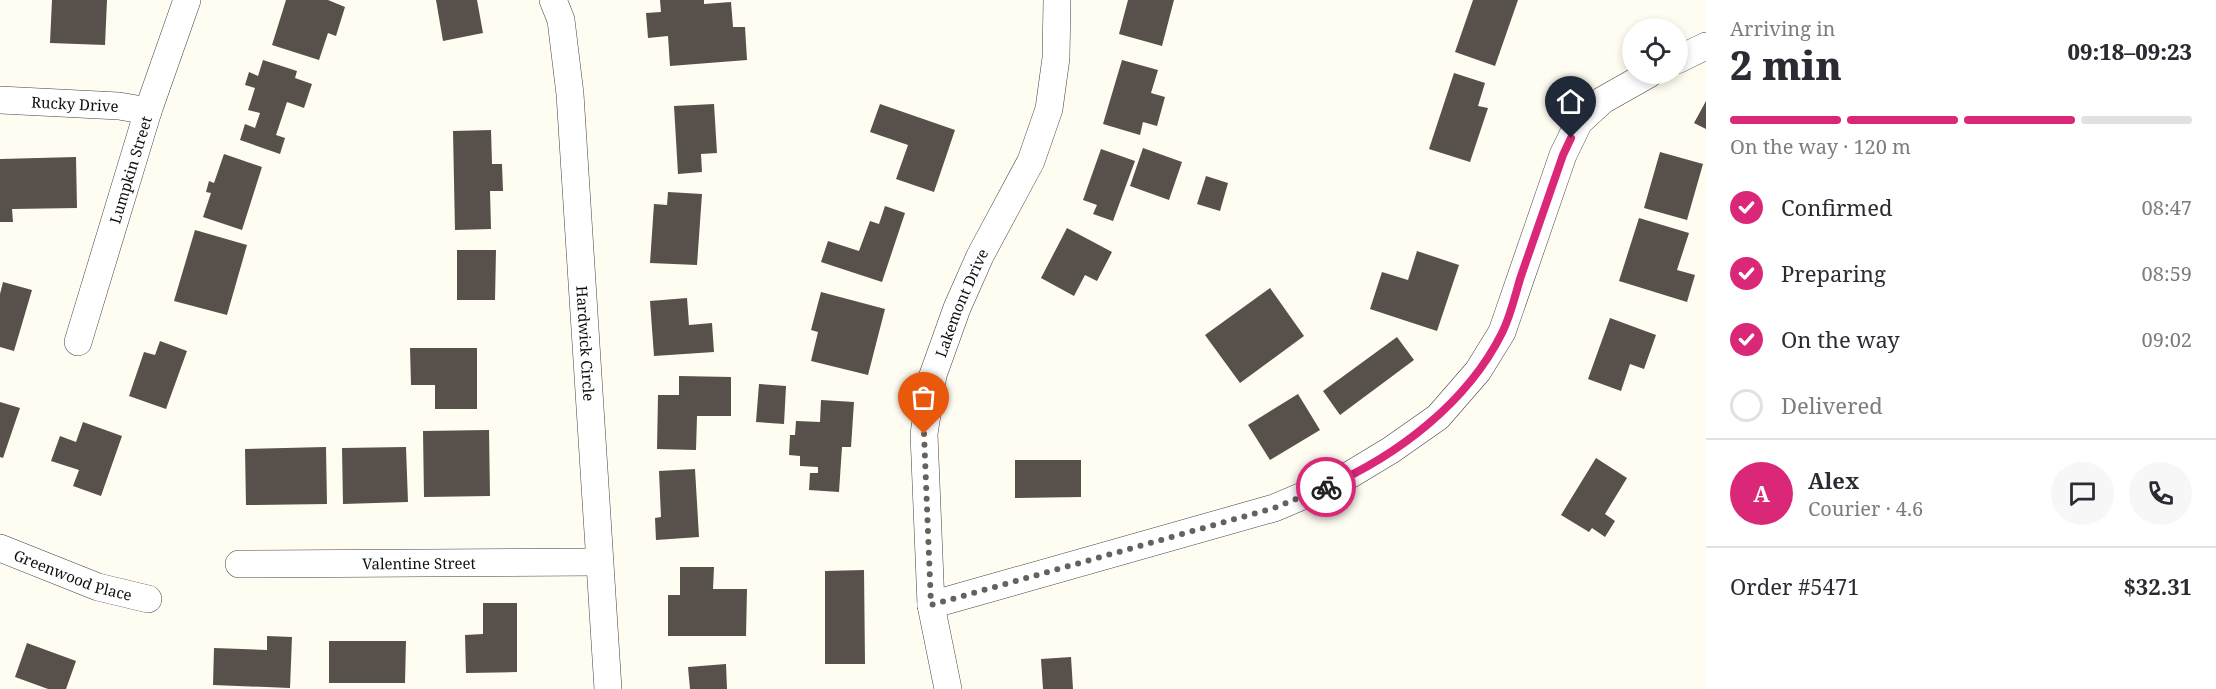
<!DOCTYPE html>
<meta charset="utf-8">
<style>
:root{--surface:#fff;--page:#f7f7f7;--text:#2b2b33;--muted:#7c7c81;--line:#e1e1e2;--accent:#db2777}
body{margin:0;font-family:"Noto Serif",serif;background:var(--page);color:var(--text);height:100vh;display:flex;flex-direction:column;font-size:22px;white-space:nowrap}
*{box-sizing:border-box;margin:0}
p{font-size:20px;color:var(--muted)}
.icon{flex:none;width:33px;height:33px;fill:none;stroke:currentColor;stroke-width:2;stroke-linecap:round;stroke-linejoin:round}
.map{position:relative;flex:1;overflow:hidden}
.side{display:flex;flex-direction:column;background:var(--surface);width:510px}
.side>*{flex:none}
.tools{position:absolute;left:1622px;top:18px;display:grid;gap:12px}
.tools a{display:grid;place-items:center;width:66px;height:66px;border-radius:50%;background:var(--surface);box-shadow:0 3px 9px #0003;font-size:30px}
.pin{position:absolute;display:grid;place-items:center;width:51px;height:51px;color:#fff;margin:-62px -26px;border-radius:50% 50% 50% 0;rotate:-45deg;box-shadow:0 0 6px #0007}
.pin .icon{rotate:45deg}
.courier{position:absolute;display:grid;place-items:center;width:60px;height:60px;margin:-30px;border:4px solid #db2777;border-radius:50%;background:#fff;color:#222;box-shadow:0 2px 8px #0007}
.head em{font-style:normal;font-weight:800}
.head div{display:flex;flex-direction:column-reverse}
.head{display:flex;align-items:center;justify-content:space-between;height:102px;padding:0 24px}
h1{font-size:39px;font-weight:800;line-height:45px}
.bar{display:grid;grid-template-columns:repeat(4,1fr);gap:9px 6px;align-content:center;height:72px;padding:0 24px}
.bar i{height:8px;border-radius:4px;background:var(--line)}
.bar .selected{background:var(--accent)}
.bar p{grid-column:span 4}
.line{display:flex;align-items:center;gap:15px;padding:0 24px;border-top:2px solid var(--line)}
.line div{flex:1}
.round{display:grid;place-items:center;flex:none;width:63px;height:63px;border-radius:32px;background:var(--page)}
ol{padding:0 24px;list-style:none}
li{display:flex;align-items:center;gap:18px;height:66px}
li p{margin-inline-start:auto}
li .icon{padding:6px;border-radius:50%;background:var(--accent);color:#fff;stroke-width:4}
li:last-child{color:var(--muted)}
li i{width:33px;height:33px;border:3px solid var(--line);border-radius:50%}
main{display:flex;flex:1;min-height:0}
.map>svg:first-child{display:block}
</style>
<main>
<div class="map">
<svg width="1706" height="689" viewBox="0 0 1706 689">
<rect width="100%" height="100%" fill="#fffcf1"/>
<!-- building -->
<path fill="#57504b" d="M52 0H107L105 45 50 43Z
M286 0H328L345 7 336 36 328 33 319 60 272 45Z
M436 0H477L483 33 443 41Z
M660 0H704V4L731 2 733 27H745L747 60 670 66 668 36 648 38 646 13 661 12Z
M1128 0H1174L1162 46 1119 34Z
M1473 0H1518L1495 66 1455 52Z
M263 60 297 71 295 78 312 84 304 108 287 102 276 135 285 138 280 154 240 140 245 124 255 128 260 113 248 110 255 88 245 85 249 72 258 76Z
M1122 60 1158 70 1151 93 1165 97 1157 126 1143 122 1140 135 1103 124Z
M1454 73 1485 83 1478 106 1488 108 1470 162 1429 149Z
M1706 101V129L1694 123Z
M714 104 717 153 701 154 702 172 678 174 674 106Z
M880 104 955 130 934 192 896 179 908 145 870 132Z
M491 130 492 164H502L503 191H490L491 229 455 230 453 131Z
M1143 148 1182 162 1169 200 1130 186Z
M1101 149 1135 161 1113 221 1093 214 1097 205 1083 200Z
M1660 152 1703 164 1687 220 1644 208Z
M224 154 262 167 242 230 203 217 211 193 206 192 209 181 214 183Z
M76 157 77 208 12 209 13 222H0V159Z
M1206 176 1228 183 1220 211 1197 204Z
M668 192 702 194 697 265 650 263 654 204 667 205Z
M885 206 905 213 882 282 821 262 828 241 859 251 870 221 879 224Z
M1639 218 1689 233 1677 270 1695 275 1687 302 1619 281Z
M1067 228 1112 252 1097 281 1085 275 1074 296 1041 278Z
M195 230 247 245 227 315 174 301Z
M457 250H496L495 300H457Z
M1417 251 1459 265 1437 331 1370 309 1382 272 1408 280Z
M3 282 32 290 14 351 0 347V294Z
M1270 288 1304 336 1240 383 1205 335Z
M821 292 885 309 868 375 811 361 818 332 811 330Z
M687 298 689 325 712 323 714 352 654 356 650 301Z
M1610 318 1656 335 1644 369 1630 364 1621 391 1588 379Z
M1397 337 1414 360 1340 415 1323 391Z
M160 341 187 351 166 409 129 396 144 352 155 355Z
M410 348H477V409H435V385H411Z
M679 376 731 377V416H697L696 450 657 449 658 395H679Z
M759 384 786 386 784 424 756 422Z
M1298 394 1320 430 1270 460 1248 425Z
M821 400 854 402 851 447H842L839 492 809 490 810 473H818V467L800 466V456L789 455 790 435H795L796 421 820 422Z
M0 402 20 408 3 458 0 457Z
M83 422 122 436 101 496 73 486 79 470 51 461 60 436 76 442Z
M489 430 490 496 424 497 423 431Z
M326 447 327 504 246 505 245 449Z
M406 447 408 502 343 504 342 448Z
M1596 458 1627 478 1605 514 1615 521 1605 537 1592 528 1589 532 1561 515Z
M1015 460H1081V497L1015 498Z
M695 469 699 537 656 540 655 518 661 517 659 471Z
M680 567H714L713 589H747L746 636H668V595H680Z
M864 570 865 664H825V571Z
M483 603H517V672L466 673 465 635 483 634Z
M267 636 292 637 290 688 213 685 214 648 267 650Z
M329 641H406L405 683H329Z
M27 643 76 661 66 689H48L15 677Z
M1071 657 1073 689H1043L1041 659Z
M726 664 727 689H690L688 667Z"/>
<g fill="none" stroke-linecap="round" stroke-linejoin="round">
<defs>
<g id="street">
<path id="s1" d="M553 0 561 20 570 94 608 689"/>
<path d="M1677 60 1706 46"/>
<path id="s2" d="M0 100 119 106 148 111"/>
<path id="s3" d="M78 342 148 111 187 0"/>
<path id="s4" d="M0 548 98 587 148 599"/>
<path id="s5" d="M239 564 599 562"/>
<path d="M931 605 1274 508 1343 479 1391 450 1438 417 1478 371 1502 332 1563 155 1579 122 1603 100 1649 74"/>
<path id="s6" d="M948 689 931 605 924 434 933 375 957 308 980 256 1031 161 1049 109 1056 58 1057 0"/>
</g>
</defs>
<!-- street casing -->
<use href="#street" stroke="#424242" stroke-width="28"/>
<!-- street -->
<use href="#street" stroke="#fff" stroke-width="27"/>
</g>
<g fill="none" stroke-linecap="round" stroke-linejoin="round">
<!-- done -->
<path stroke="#63625e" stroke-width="6" stroke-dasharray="0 10.8" d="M924 434 931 605 1274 508 1326 487"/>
<!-- route -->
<path stroke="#db2777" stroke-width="8" d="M1326 487C1397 456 1467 403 1502 333 1511 315 1515 295 1521 276 1535 236 1549 195 1563 155L1571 138"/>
</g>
<g text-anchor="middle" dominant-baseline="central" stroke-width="6" stroke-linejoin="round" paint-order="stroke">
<!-- street labels -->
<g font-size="15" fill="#0f0f0f" stroke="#fff">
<text stroke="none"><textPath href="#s2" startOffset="75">Rucky Drive</textPath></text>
<text stroke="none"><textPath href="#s3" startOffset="180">Lumpkin Street</textPath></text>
<text stroke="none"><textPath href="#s6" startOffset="394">Lakemont Drive</textPath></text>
<text stroke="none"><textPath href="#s1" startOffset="346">Hardwick Circle</textPath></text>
<text stroke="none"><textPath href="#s5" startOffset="180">Valentine Street</textPath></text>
<text stroke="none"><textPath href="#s4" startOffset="78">Greenwood Place</textPath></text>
</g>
</g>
</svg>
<div class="tools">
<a><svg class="icon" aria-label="locate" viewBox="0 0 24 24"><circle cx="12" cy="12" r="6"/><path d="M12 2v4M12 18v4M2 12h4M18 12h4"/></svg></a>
</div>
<div class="pin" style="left:924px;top:434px;background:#ea580c"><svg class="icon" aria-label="bag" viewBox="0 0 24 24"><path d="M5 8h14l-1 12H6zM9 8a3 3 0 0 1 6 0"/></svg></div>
<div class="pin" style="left:1571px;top:138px;background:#1f2937"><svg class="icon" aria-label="home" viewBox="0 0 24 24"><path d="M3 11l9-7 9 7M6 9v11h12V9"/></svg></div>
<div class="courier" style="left:1326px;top:487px"><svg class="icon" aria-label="bike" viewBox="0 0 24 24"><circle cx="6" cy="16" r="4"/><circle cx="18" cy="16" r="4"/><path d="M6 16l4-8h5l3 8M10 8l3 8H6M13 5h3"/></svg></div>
</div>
<section class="side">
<div class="head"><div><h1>2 min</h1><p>Arriving in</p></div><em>09:18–09:23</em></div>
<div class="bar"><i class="selected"></i><i class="selected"></i><i class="selected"></i><i></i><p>On the way · 120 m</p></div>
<ol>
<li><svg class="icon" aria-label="check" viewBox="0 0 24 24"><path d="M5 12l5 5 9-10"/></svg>Confirmed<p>08:47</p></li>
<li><svg class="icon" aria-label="check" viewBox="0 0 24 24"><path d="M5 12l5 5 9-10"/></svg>Preparing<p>08:59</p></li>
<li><svg class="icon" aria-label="check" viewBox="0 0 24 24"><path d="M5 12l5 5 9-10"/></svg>On the way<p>09:02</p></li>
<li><i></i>Delivered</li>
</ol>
<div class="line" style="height:108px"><b class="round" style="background:var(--accent);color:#fff">A</b><div><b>Alex</b><p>Courier · 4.6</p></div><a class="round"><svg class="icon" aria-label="chat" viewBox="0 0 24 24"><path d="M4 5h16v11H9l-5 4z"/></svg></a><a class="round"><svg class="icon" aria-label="phone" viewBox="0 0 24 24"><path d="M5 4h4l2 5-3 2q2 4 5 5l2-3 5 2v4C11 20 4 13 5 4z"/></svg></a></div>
<div class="line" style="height:78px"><div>Order #5471</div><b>$32.31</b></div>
</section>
</main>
